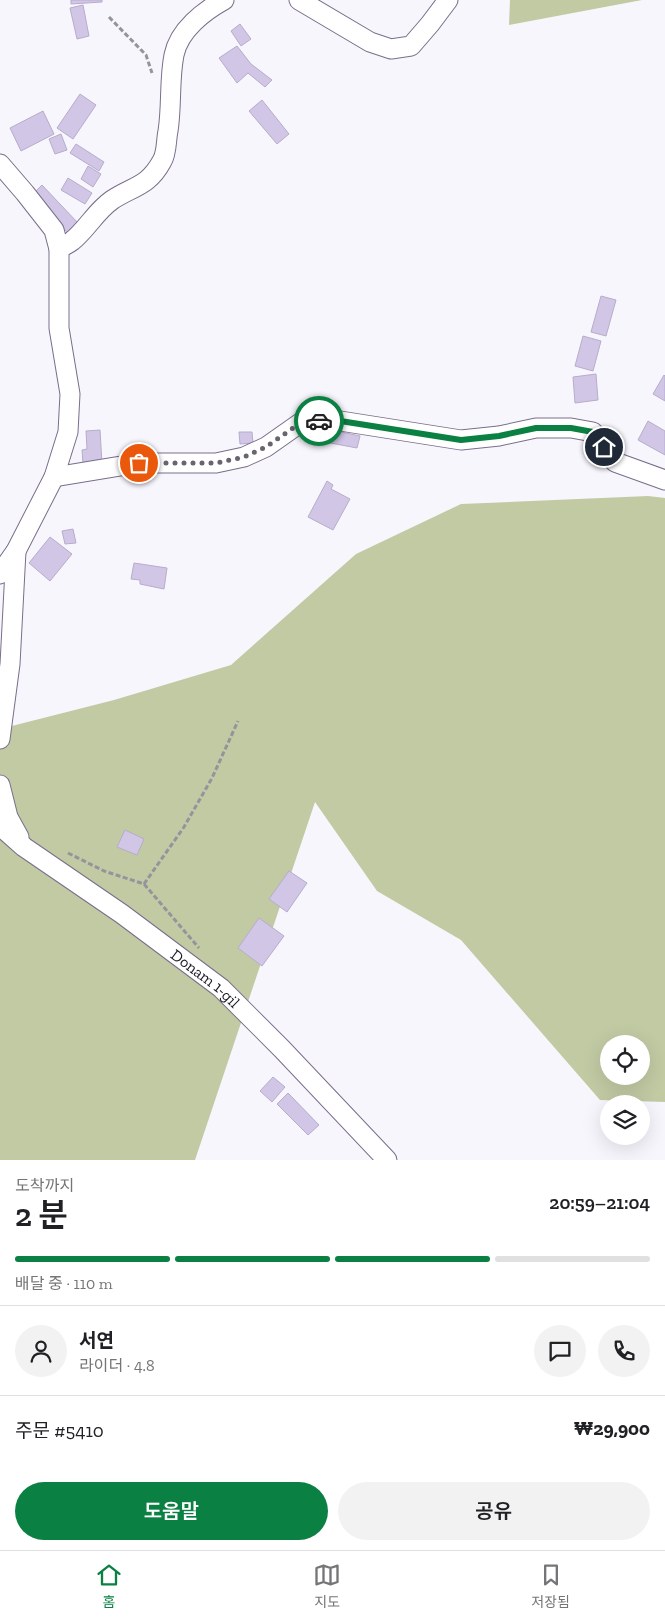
<!DOCTYPE html>
<html lang="ko">
<meta charset="utf-8">
<style>
:root{--surface:#fff;--page:#f2f2f2;--text:#202124;--muted:#757577;--line:#e0e0e0;--accent:#0b8043}
body{margin:0;font-family:"Zilla Slab","Noto Sans KR",serif;background:var(--page);color:var(--text);height:100vh;display:flex;flex-direction:column;font-size:19px;white-space:nowrap}
*{box-sizing:border-box;margin:0}
p{font-size:16px;color:var(--muted)}
.icon{flex:none;width:28px;height:28px;fill:none;stroke:currentColor;stroke-width:2;stroke-linecap:round;stroke-linejoin:round}
.map{position:relative;height:1160px;overflow:hidden}
.details{display:flex;flex-direction:column;background:var(--surface);flex:1}
.details>*{flex:none}
.tools{position:absolute;left:600px;top:1035px;display:grid;gap:10px}
.tools a{display:grid;place-items:center;width:50px;height:50px;border-radius:50%;background:var(--surface);box-shadow:0 5px 20px #0002;font-size:25px}
.pin{position:absolute;display:grid;place-items:center;width:42px;height:42px;color:#fff;margin:-21px;border:2px solid #fff;border-radius:50%;box-shadow:0 1px 5px #0007}
.courier{position:absolute;display:grid;place-items:center;width:50px;height:50px;margin:-25px;border:4px solid #0b8043;border-radius:50%;background:#fff;color:#222;box-shadow:0 1px 6px #0007}
.headline em{font-style:normal;font-weight:600}
.headline div{display:flex;flex-direction:column-reverse}
.headline{display:flex;align-items:center;justify-content:space-between;height:85px;padding:0 15px}
h1{font-size:32px;font-weight:600;line-height:38px}
.bar{display:grid;grid-template-columns:repeat(4,1fr);gap:8px 5px;align-content:center;height:60px;padding:0 15px}
.bar i{height:6px;border-radius:4px;background:var(--line)}
.bar .selected{background:var(--accent)}
.bar p{grid-column:span 4}
.line{display:flex;align-items:center;gap:12px;padding:0 15px;border-top:1px solid var(--line)}
.line div{flex:1}
.round{display:grid;place-items:center;flex:none;width:52px;height:52px;border-radius:26px;background:var(--page)}
.primary-button{display:flex;gap:10px;margin-top:auto;padding:10px 15px}
.primary-button a{flex:1;height:58px;border-radius:30px;background:var(--accent);color:#fff;font-size:20px;font-weight:600;line-height:58px;text-align:center}
.primary-button a+a{background:var(--page);color:var(--text)}
.tab-bar{display:flex;justify-content:space-around;align-items:center;height:70px;border-top:1px solid var(--line);background:var(--surface);font-size:14px;color:var(--muted)}
.tab-bar a{display:grid;justify-items:center;gap:2px}
.tab-bar .selected{color:var(--accent)}
.map>svg:first-child{display:block}
</style>
<div class="map">
<svg width="665" height="1160" viewBox="0 0 665 1160">
<rect width="100%" height="100%" fill="#f8f6fd"/>
<!-- forest -->
<path fill="#c2caa4" fill-rule="evenodd" d="M510 0H642L509 25Z
M648 496 665 498V1102L600 1100 461 940 377 891 315 802 195 1160H0V729L114 700 231 665 356 554 461 504ZM609 1044H641V1076H609Z"/>
<!-- building -->
<path fill="#d1c6e6" stroke="#b7accb" d="M71 0H102V2L71 4Z
M83 5 89 36 77 39 70 8Z
M240 24 251 39 241 46 231 31Z
M237 46 251 64 272 80 265 87 248 73 237 83 219 58Z
M80 94 96 105 73 139 57 128Z
M262 100 289 134 277 144 249 111Z
M43 111 54 134 21 151 10 128Z
M61 134 67 150 55 154 49 139Z
M76 144 104 162 99 171 70 153Z
M88 166 101 174 93 187 81 179Z
M68 178 92 193 85 204 61 190Z
M42 185 78 223 68 233 32 195Z
M601 296 616 300 606 336 591 332Z
M583 336 601 341 593 371 575 366Z
M596 374 598 400 575 403 573 377Z
M664 375 665 376V401L653 394Z
M648 421 665 431V455L638 440Z
M327 429 360 436 357 448 325 442Z
M100 430 102 463 83 464 82 450 87 449 86 431Z
M239 432H252L253 443 240 444Z
M327 481 333 485 331 489 350 499 333 530 308 517Z
M73 529 76 543 65 544 62 531Z
M50 537 72 554 50 581 29 563Z
M134 563 167 568 164 589 140 584V580L131 579Z
M125 830 144 839 137 855 117 847Z
M289 871 307 883 287 912 269 899Z
M259 918 284 936 262 966 238 948Z
M273 1077 285 1087 272 1102 260 1091Z
M288 1093 319 1125 308 1135 277 1104Z"/>
<g fill="none" stroke-linecap="round" stroke-linejoin="round">
<defs>
<g id="street">
<path d="M299 0 370 42 391 49 411 46 430 24 448 0"/>
<path d="M0 164 25 193 54 230 59 249V328L70 394 68 432 54 477 16 551 0 574"/>
<path d="M59 249C63 246 68 244 72 241 87 229 96 211 112 200 133 186 148 187 162 161 167 153 166 140 168 131 172 106 169 80 174 55 179 30 204 11 224 0"/>
<path d="M54 477 139 463H216L244 457 266 447 303 421 334 420 461 440 499 436 536 428H571L593 432 615 462 665 480"/>
<path d="M0 739 10 664 16 551"/>
<path d="M0 785 8 817 19 837"/>
<path id="s1" d="M0 826 24 847 122 914 221 988 282 1049 387 1160"/>
</g>
</defs>
<!-- street casing -->
<use href="#street" stroke="#796e8b" stroke-width="21"/>
<!-- path -->
<path stroke="#95939b" stroke-width="3" stroke-dasharray="5 2.5" stroke-linecap="butt" d="M109 17 146 55 152 73
M68 853 104 871 144 884 199 948
M144 884 184 827 212 778 238 721"/>
<!-- street -->
<use href="#street" stroke="#fff" stroke-width="19"/>
</g>
<g fill="none" stroke-linecap="round" stroke-linejoin="round">
<!-- done -->
<path stroke="#68656f" stroke-width="5" stroke-dasharray="0 9" d="M139 463H216L244 457 266 447 303 421H319"/>
<!-- route -->
<path stroke="#0b8043" stroke-width="6" d="M319 421 334 420 461 440 499 436 536 428H571L593 432 604 447"/>
</g>
<g text-anchor="middle" dominant-baseline="central" stroke-width="5" stroke-linejoin="round" paint-order="stroke">
<!-- street labels -->
<g font-size="16" fill="#1b1722" stroke="#fff">
<text stroke="none"><textPath href="#s1" startOffset="256">Donam 1-gil</textPath></text>
</g>
</g>
</svg>
<div class="tools">
<a><svg class="icon" aria-label="locate" viewBox="0 0 24 24"><circle cx="12" cy="12" r="6"/><path d="M12 2v4M12 18v4M2 12h4M18 12h4"/></svg></a>
<a><svg class="icon" aria-label="layers" viewBox="0 0 24 24"><path d="M12 4l9 5-9 5-9-5zM3 14l9 5 9-5"/></svg></a>
</div>
<div class="pin" style="left:139px;top:463px;background:#ea580c"><svg class="icon" aria-label="bag" viewBox="0 0 24 24"><path d="M5 8h14l-1 12H6zM9 8a3 3 0 0 1 6 0"/></svg></div>
<div class="pin" style="left:604px;top:447px;background:#1f2937"><svg class="icon" aria-label="home" viewBox="0 0 24 24"><path d="M3 11l9-7 9 7M6 9v11h12V9"/></svg></div>
<div class="courier" style="left:319px;top:421px"><svg class="icon" aria-label="car" viewBox="0 0 24 24"><path d="M5 17H2v-5l4-1 3-4h7l3 4 3 1v5h-3M9 17h6M6 11h13"/><circle cx="7" cy="17" r="2"/><circle cx="17" cy="17" r="2"/></svg></div>
</div>
<section class="details">
<div class="headline"><div><h1>2 분</h1><p>도착까지</p></div><em>20:59–21:04</em></div>
<div class="bar"><i class="selected"></i><i class="selected"></i><i class="selected"></i><i></i><p>배달 중 · 110 m</p></div>
<div class="line" style="height:90px"><a class="round"><svg class="icon" aria-label="person" viewBox="0 0 24 24"><circle cx="12" cy="8" r="4"/><path d="M4 21q1-7 8-7t8 7"/></svg></a><div><b>서연</b><p>라이더 · 4.8</p></div><a class="round"><svg class="icon" aria-label="chat" viewBox="0 0 24 24"><path d="M4 5h16v11H9l-5 4z"/></svg></a><a class="round"><svg class="icon" aria-label="phone" viewBox="0 0 24 24"><path d="M5 4h4l2 5-3 2q2 4 5 5l2-3 5 2v4C11 20 4 13 5 4z"/></svg></a></div>
<div class="line" style="height:65px"><div>주문 #5410</div><b>₩29,900</b></div>
<div class="primary-button"><a>도움말</a><a>공유</a></div>
</section>
<nav class="tab-bar">
<a class="selected"><svg class="icon" aria-label="home" viewBox="0 0 24 24"><path d="M3 11l9-7 9 7M6 9v11h12V9"/></svg>홈</a>
<a><svg class="icon" aria-label="map" viewBox="0 0 24 24"><path d="M3 6l6-2 6 2 6-2v14l-6 2-6-2-6 2zM9 4v14M15 6v14"/></svg>지도</a>
<a><svg class="icon" aria-label="saved" viewBox="0 0 24 24"><path d="M7 4h10v16l-5-4-5 4z"/></svg>저장됨</a>
</nav>
